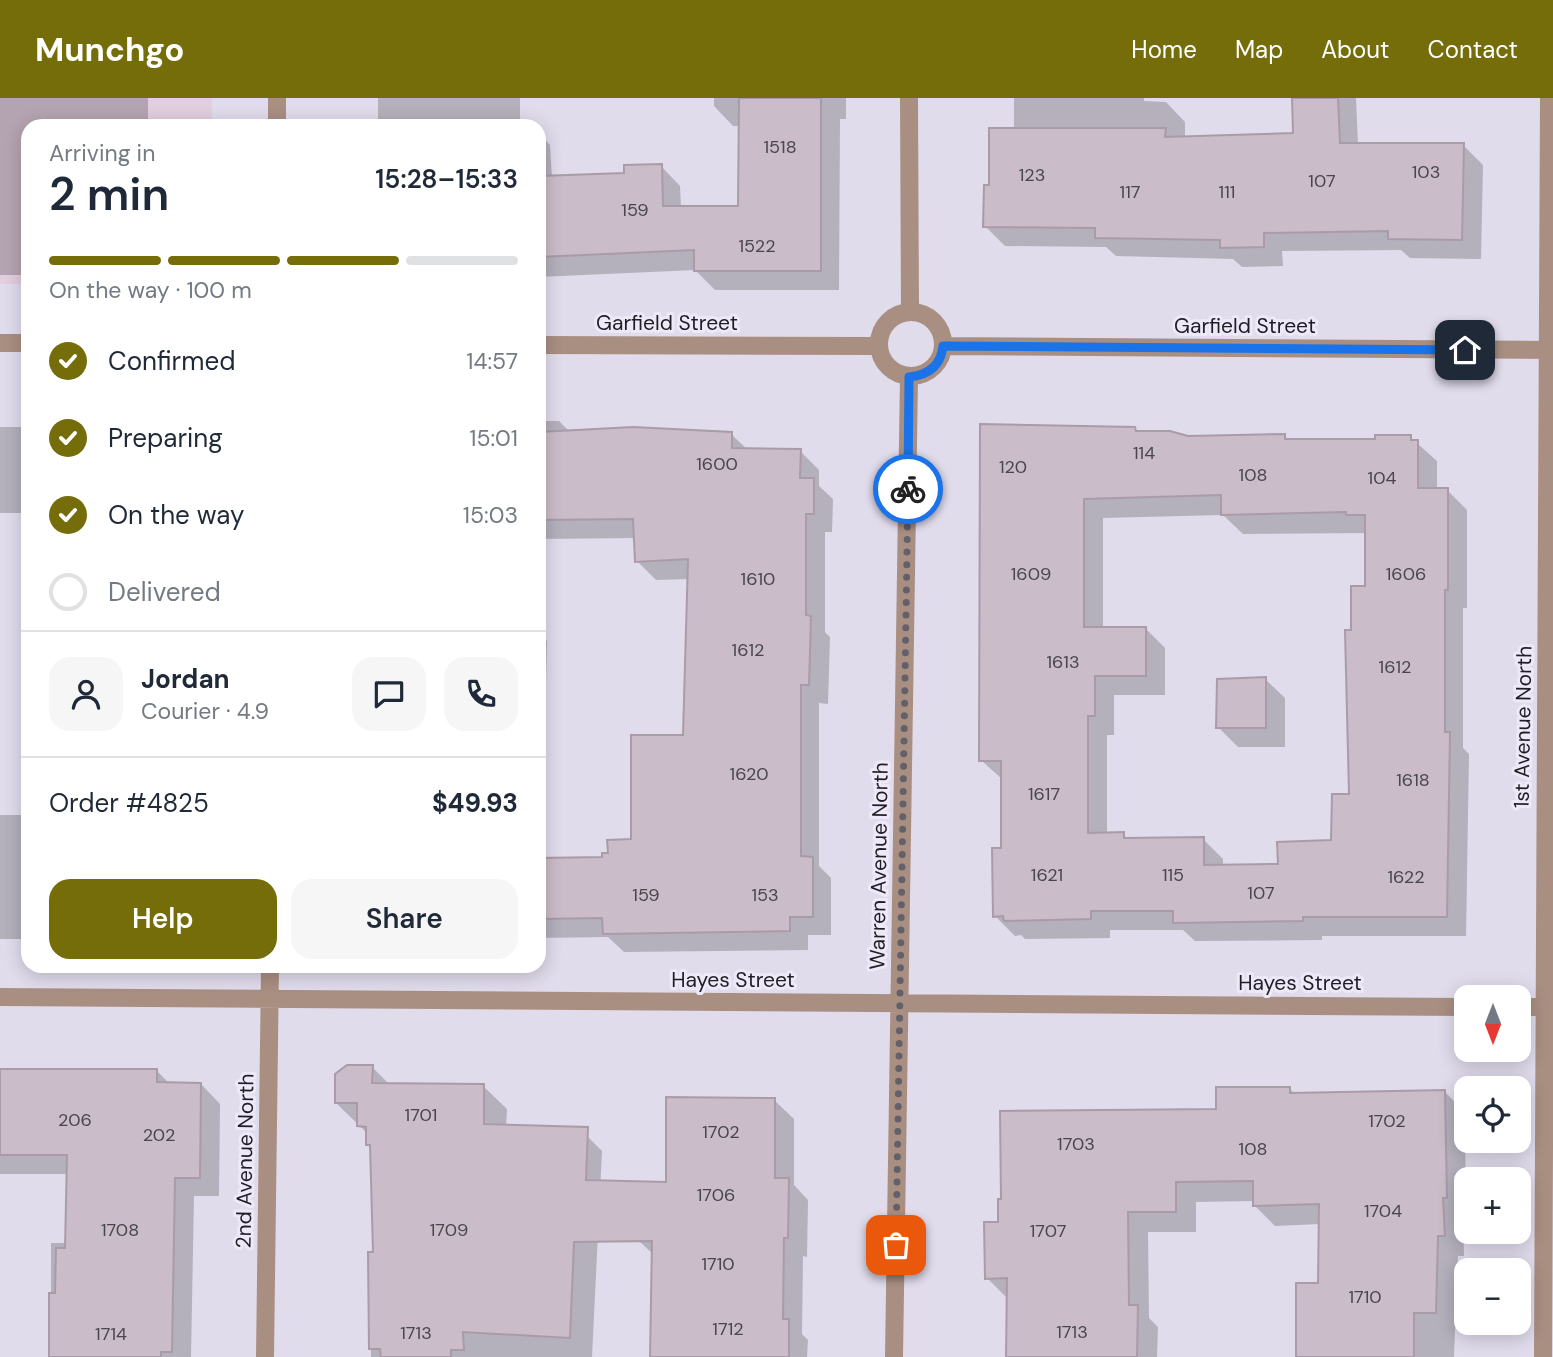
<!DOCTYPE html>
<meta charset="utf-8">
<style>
:root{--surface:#fff;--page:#f6f6f7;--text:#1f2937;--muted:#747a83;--line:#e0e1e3;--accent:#746d09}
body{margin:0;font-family:"DM Sans",sans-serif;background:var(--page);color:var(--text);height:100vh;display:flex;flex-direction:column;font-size:26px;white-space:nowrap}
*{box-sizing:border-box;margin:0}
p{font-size:23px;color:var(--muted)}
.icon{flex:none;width:38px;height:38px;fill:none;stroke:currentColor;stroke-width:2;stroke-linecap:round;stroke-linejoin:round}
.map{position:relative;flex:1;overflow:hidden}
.details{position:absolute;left:21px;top:21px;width:525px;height:854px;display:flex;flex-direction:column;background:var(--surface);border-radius:21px;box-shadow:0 4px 18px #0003}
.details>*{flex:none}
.needle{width:46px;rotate:180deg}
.fabs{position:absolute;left:1454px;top:887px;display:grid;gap:14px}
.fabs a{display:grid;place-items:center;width:77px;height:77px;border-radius:14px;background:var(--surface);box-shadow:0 4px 18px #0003;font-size:35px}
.pin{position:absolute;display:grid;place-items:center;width:60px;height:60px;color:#fff;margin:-30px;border-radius:14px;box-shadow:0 4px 10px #0006}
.courier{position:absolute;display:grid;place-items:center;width:70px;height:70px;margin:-35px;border:5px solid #1a73e8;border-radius:50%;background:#fff;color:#222;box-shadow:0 2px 9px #0007}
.headline em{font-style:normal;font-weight:600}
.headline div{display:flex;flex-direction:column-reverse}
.headline{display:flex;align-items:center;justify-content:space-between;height:119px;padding:0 28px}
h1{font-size:46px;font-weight:600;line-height:52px}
.bar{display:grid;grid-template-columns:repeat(4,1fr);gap:10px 7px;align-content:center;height:84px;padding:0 28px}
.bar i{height:9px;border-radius:5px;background:var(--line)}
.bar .selected{background:var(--accent)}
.bar p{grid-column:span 4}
.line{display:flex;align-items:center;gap:18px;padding:0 28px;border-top:2px solid var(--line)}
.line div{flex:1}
.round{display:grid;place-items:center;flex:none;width:74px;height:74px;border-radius:21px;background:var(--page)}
ol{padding:0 28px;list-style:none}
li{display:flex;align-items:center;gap:21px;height:77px}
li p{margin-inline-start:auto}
li .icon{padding:7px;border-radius:50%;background:var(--accent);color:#fff;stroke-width:4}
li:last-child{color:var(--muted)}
li i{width:38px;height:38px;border:4px solid var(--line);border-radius:50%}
.button{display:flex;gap:14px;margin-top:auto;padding:14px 28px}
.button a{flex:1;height:80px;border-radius:21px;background:var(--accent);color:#fff;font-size:28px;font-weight:600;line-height:80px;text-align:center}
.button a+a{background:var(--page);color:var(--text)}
header{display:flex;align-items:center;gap:42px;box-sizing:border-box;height:98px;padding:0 35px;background:var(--accent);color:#fff}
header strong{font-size:33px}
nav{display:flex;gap:38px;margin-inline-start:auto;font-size:24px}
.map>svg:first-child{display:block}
</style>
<header>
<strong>Munchgo</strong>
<nav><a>Home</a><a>Map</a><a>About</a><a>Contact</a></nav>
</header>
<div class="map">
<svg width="1553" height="1259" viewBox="0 0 1553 1259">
<rect width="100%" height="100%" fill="#e1dcec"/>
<!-- education -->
<path fill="#e1cede" d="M0 0H212V28H28V186H0Z"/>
<!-- shadow -->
<path fill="#0003" fill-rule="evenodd" d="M0 0H148V21H130V28H28V177H0Z
M378 0H520V27L532 28H378Z
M714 0H846V21H840L839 192H715L695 172 539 179V35L550 47 552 80 626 76 661 68 680 88 681 110H740L741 28H733L714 8Z
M1014 0H1144V3L1166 4 1185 24V40L1295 37 1294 0H1356L1358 47H1463L1483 67 1481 161 1410 160 1401 152 1282 153 1283 168 1242 169 1233 161 1116 158 1106 149 1005 148 985 128 990 89 1014 32Z
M539 323H559L571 335 683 331 687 335 731 336 748 352 800 353 819 372V388L833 401 832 434H825V534L830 539 828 606 819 605V768L831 780V837H808V852L624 854 608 839 539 840V762L603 761 633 743 684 639 689 481 656 482 637 463 636 440 539 441Z
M982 327 1135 331 1139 335 1188 339 1284 338 1289 343H1376L1410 339 1437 363V392H1447L1467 412V510H1463V650L1469 656 1466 838H1322V842L1195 843 1183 832H1110V840L1025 841 1021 837 1015 838 995 818 1003 752V682L981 662ZM1223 417 1243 436 1367 435V490L1353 533 1350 698 1333 744 1279 768 1223 769V761L1203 741 1129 742 1123 736H1107V637H1114V597H1165V550L1145 530H1103V420Z
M0 329H28V415H0Z
M539 536 547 543 546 583 539 582Z
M1265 581 1285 600V649H1238L1218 629Z
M0 717H28V841H0Z
M372 969 390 987 483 988 507 1011 506 1028 579 1030 602 1053 592 1259H371L370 1155H374L372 1051 368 1046V1036L336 1005Z
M0 972H156L170 986H201L220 1006 219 1098H194L191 1259H51V1145H67L68 1076H0Z
M1289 990 1295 996 1444 993 1465 1014 1466 1120H1463L1464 1158H1458L1454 1259H1298L1320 1186V1126L1275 1128 1254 1107V1103L1196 1104V1134H1148L1149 1220 1158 1229 1157 1259H1007L1008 1201 987 1180 1000 1126 1218 1013Z
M774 1002 794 1021V1087L808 1102 807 1159 803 1158 802 1236 808 1242 807 1259H652L654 1157 639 1143 668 1086Z"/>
<!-- building -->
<path fill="#cabcc8" stroke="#a99ca8" stroke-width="2" fill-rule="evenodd" d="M739 0H821V173H694V152L539 159V78L624 75V67L662 66 663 108H738Z
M1292 0H1338L1340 45H1464L1462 142 1388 141V133L1264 135V149L1220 150V142L1095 140V130L983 129 984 87H989V30H1166L1165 39 1293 35Z
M980 326 1135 329 1136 333H1170L1188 338 1285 336V341H1375V337H1411V342H1418V390H1448V492H1445V634H1450L1447 819H1303V823L1173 825V813H1091V821L1004 823 1003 818 993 819 992 750H1001V663H979ZM1221 397V417L1346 414V417H1365V488H1351V532H1345L1349 696H1332L1331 742 1277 744 1278 766 1204 767V739L1124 740V734L1088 735V618H1095V578H1146V529H1084V401Z
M633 329 732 334V350L801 351 800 380H814V416H806V517L811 518 809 587H801V758L813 759V819H790V833L603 836 602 820 539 821V760L602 759V755H608L607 742 631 741V637H683L688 461 635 464 633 421 539 422V334Z
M1266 579V630H1216L1217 581Z
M347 967H373L372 985 484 986V1026L588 1029 586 1082 666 1084V999L775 1000V1080H789L788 1140H784L783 1221H789V1259H650L652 1143 574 1144 570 1240 463 1234 464 1252H451V1259H381L380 1251H369L368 1154H373L370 1047H366V1029L357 1028V1005H335V976Z
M0 971H157V984L201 985 200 1080H175L172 1254H161V1259H49V1195H55L56 1150H65L67 1057H0Z
M1216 989H1290V995L1445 992 1447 1100H1443L1445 1138H1438L1436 1215H1414V1259H1296V1185H1318L1319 1106 1253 1108V1083L1176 1084V1114H1128L1129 1207H1138L1137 1259H1006L1007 1180 985 1181 984 1124H998V1101H1001L1000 1013 1216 1011Z"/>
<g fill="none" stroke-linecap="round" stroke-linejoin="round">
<!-- street -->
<path stroke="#a98f82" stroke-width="18" d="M277 0V28
M909 0 910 214
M879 246a32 32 0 1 1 64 0a32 32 0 1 1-64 0Z
M0 245H28
M539 247 879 248
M943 248 1546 252
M0 899 1466 909
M1519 909H1543
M265 1259 270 868
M894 1259 909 279
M1543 1259 1549 0"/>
</g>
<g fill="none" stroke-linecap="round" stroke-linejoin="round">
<!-- done -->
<path stroke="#64606a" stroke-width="7" stroke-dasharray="0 12.6" d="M896 1147 908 391"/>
<!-- route -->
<path stroke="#1a73e8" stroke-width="9" d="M908 391 909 279C928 277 941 268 943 248L1465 252"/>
</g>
<g text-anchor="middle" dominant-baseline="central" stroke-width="6" stroke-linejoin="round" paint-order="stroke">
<!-- number labels -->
<g font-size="18" fill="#4a464d">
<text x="780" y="49">1518</text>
<text x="1426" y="74">103</text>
<text x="1032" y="77">123</text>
<text x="1322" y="83">107</text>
<text x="1130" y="94">117</text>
<text x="1227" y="94">111</text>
<text x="635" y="112">159</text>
<text x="757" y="148">1522</text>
<text x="1144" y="355">114</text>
<text x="717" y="366">1600</text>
<text x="1013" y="369">120</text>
<text x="1253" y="377">108</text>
<text x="1382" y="380">104</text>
<text x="1031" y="476">1609</text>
<text x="1406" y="476">1606</text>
<text x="758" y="481">1610</text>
<text x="748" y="552">1612</text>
<text x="1063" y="564">1613</text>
<text x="1395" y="569">1612</text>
<text x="749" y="676">1620</text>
<text x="1413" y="682">1618</text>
<text x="1044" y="696">1617</text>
<text x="1047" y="777">1621</text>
<text x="1173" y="777">115</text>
<text x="1406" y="779">1622</text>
<text x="1261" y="795">107</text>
<text x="646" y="797">159</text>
<text x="765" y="797">153</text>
<text x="421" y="1017">1701</text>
<text x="75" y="1022">206</text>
<text x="1387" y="1023">1702</text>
<text x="721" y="1034">1702</text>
<text x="159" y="1037">202</text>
<text x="1076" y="1046">1703</text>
<text x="1253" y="1051">108</text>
<text x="716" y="1097">1706</text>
<text x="1383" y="1113">1704</text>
<text x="120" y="1132">1708</text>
<text x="449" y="1132">1709</text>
<text x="1048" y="1133">1707</text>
<text x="718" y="1166">1710</text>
<text x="1365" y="1199">1710</text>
<text x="728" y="1231">1712</text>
<text x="1072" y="1234">1713</text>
<text x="416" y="1235">1713</text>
<text x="111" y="1236">1714</text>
</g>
<!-- street labels -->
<g font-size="21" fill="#201e24" stroke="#eee9f9">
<text x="667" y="225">Garfield Street</text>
<text x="1245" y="228">Garfield Street</text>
<text transform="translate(1523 629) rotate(-89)">1st Avenue North</text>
<text transform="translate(879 768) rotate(-89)">Warren Avenue North</text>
<text x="733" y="882">Hayes Street</text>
<text x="1300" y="885">Hayes Street</text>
<text transform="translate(245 1063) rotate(-89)">2nd Avenue North</text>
</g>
</g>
</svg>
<div class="fabs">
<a><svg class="needle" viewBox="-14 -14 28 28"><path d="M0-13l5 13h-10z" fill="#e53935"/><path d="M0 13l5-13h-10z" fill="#747a83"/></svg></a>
<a><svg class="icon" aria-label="locate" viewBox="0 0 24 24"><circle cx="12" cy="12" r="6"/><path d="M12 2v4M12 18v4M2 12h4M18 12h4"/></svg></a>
<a>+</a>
<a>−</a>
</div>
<div class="pin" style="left:896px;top:1147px;background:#ea580c"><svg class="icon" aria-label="bag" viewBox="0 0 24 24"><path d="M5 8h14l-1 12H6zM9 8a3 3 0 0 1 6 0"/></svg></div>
<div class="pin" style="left:1465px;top:252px;background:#1f2937"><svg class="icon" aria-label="home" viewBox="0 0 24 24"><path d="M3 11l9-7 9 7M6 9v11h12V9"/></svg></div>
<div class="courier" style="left:908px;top:391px"><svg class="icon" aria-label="bike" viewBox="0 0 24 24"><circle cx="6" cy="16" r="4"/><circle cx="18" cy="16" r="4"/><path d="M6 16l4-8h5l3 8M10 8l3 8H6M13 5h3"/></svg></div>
<section class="details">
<div class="headline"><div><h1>2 min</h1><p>Arriving in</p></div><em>15:28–15:33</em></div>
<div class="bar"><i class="selected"></i><i class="selected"></i><i class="selected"></i><i></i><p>On the way · 100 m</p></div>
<ol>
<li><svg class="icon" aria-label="check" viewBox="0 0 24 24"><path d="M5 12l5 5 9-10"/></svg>Confirmed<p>14:57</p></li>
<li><svg class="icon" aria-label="check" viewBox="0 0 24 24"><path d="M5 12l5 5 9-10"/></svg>Preparing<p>15:01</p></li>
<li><svg class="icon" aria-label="check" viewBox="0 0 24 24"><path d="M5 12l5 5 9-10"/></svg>On the way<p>15:03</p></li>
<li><i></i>Delivered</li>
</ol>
<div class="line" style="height:126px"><a class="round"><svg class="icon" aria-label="person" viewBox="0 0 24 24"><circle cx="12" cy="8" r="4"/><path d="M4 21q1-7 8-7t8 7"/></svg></a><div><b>Jordan</b><p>Courier · 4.9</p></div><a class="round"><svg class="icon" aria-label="chat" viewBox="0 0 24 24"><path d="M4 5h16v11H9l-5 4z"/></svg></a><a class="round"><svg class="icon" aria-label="phone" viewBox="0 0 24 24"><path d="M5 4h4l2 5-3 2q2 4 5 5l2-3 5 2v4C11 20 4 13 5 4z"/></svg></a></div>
<div class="line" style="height:91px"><div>Order #4825</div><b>$49.93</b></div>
<div class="button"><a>Help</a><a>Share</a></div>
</section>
</div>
